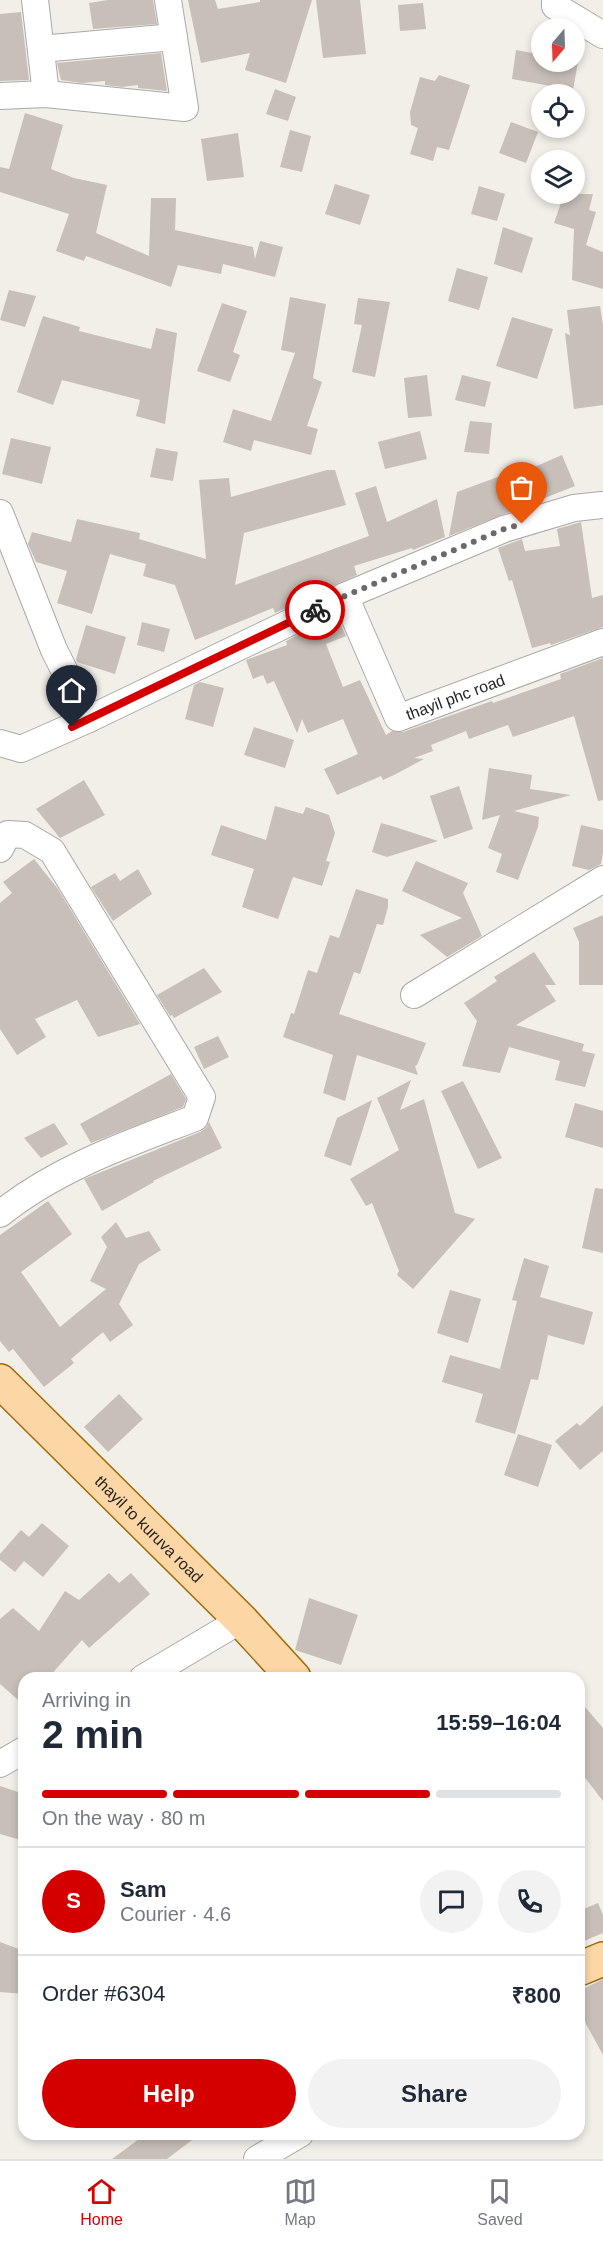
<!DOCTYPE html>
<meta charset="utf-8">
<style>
:root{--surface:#fff;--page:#f2f2f3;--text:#1f2937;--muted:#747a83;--line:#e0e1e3;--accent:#d40000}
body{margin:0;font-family:Helvetica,sans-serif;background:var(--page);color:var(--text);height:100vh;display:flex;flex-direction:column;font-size:22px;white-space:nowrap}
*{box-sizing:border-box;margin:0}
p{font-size:20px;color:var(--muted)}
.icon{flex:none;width:33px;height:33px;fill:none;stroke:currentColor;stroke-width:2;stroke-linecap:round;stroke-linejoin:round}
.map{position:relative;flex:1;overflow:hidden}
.side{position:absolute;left:18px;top:1672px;width:567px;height:468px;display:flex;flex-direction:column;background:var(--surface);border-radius:18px;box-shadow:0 3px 9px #0003}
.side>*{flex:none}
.needle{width:39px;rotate:199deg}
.controls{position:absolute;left:531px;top:18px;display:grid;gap:12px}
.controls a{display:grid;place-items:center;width:54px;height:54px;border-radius:50%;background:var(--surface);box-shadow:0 3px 9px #0003;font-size:30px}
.pin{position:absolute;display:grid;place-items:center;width:51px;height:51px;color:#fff;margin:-62px -26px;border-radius:50% 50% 50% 0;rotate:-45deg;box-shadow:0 0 6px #0007}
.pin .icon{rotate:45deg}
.courier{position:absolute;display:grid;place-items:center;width:60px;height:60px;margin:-30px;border:4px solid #d40000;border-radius:50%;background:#fff;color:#222;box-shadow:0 2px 8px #0007}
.headline em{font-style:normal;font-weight:700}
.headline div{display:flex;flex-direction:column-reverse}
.headline{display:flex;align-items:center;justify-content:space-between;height:102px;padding:0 24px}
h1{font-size:39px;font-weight:700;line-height:45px}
.bar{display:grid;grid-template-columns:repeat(4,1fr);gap:9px 6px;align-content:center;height:72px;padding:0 24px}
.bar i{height:8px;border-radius:4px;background:var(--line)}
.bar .active{background:var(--accent)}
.bar p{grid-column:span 4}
.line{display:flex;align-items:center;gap:15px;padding:0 24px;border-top:2px solid var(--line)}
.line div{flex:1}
.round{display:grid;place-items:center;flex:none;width:63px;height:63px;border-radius:32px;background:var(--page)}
.button{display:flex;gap:12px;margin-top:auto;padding:12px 24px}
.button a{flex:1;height:69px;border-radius:36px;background:var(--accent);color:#fff;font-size:24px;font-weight:700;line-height:69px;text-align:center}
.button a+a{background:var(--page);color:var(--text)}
.tabs{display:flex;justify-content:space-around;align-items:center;height:84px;border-top:2px solid var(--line);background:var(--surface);font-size:16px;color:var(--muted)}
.tabs a{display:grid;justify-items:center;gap:3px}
.tabs .active{color:var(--accent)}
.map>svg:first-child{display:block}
</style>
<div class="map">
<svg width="603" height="2159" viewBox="0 0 603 2159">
<rect width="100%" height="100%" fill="#f2efe9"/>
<!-- building -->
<path fill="#c7bfb8" d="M108 0H153L157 24 93 29 89 3Z
M188 0H215L218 9 260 2V0H312L286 83 245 70 250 53 201 63Z
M316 0H360L366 54 323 58Z
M423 3 426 29 400 31 398 5Z
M21 12 29 80 0 81V14Z
M516 50 538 54 536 62H578L573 90 512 79Z
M161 53 167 91 138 88V85L122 87 105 85V81L82 83 61 80 59 72 57 63Z
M439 75 470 85 449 150 437 147 433 161 410 154 418 128 411 125 410 112 420 77 435 81Z
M275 89 296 97 288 121 266 114Z
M25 113 63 125 51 169 74 178 107 185 96 233 149 256 151 198H176L175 230 253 247 255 259 260 241 283 247 275 277 223 264 221 274 178 265 171 287 86 256 84 261 56 251 69 214 0 192V167L9 169Z
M511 122 538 132 526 163 499 153Z
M290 130 311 136 302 172 280 167Z
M238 133 244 177 207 181 201 139Z
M335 184 370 195 360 225 325 214Z
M479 186 505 194 497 221 471 214Z
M564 194H593L589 210 596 212 586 245 603 252V289L572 280 574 229 554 223Z
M503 227 533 238 522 273 494 264Z
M457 268 488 277 479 310 448 301Z
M9 290 36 296 25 327 0 320Z
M290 297 326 304 313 378 322 382 307 426 318 429 311 455 254 440 251 451 223 442 233 409 271 421 295 353 281 350Z
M358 298 390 302 375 377 352 372 362 325 354 324Z
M222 303 247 311 233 352 240 355 230 382 197 371Z
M600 306 603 325V405L574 409 565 333 570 335 567 310Z
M43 316 80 327 79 331 151 349 156 328 177 333 165 424 136 416 140 400 62 380 53 405 17 392Z
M512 317 553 329 537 379 496 366Z
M427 375 432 416 408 418 404 378Z
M462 375 491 382 485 407 455 400Z
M470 421 492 423 489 454 464 452Z
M420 431 427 459 385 469 378 442Z
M11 438 51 447 42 484 2 474Z
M156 448 178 452 173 481 150 477Z
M562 455 575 486 449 536 457 492 530 465 532 468Z
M327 470H335L346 505 244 533 235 585 369 536 355 493 376 486 387 522 437 499 445 537 413 550 412 548 354 566 357 575 275 613 273 608 195 640 175 585 143 576 146 564 110 554 92 614 57 603 67 571 36 562 28 544 32 532 71 542 77 519 140 533 139 539 206 559 199 480 229 478 231 497Z
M581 522 592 598 603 595V627L551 645 550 643 532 648 512 580 509 581 498 548 522 539 525 551 560 546 557 529Z
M337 616 346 636 326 644 343 687 360 680 386 735 392 731 403 732 492 701 493 703 561 679 560 674 603 658V800L598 801 574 716 513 737 508 725 469 739 466 731 431 745 433 751 414 758 424 759 394 775 383 780 381 776 337 795 324 769 358 754 343 719 308 733 302 719 297 733 274 681 267 684 263 675 253 679 246 660 287 645 286 641Z
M142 622 170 629 164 652 137 645Z
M86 625 126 637 115 674 77 662 76 659Z
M200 682 224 688 213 727 185 719 194 685Z
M254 727 294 740 285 768 244 755Z
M489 768 532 775 530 789 571 795 514 811 539 817 538 827 518 880 496 872 502 854 488 848 500 815 482 820Z
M84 780 105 815 60 838 36 809Z
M459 786 473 829 444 839 430 796Z
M275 806 303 814 306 807 329 815 335 833 326 861 330 862 322 886 293 877 278 919 242 907 254 869 211 855 221 825 266 840Z
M381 823 392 826 438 841 387 857 372 852Z
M581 825 603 830V853L601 864 589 870 572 866Z
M34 859 58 889 140 1024 98 1037 77 1000 35 1019 46 1037 17 1055 0 1029V903L12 893 3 882Z
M416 861 468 883 463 893 482 936 447 957 420 935 462 918 402 891Z
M138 869 152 894 113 921 91 887 115 873 120 881Z
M356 889 388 899V907L383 925 377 924 360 974 354 972 339 1014 426 1043 417 1065 415 1066 418 1075 357 1055 345 1101 323 1093 333 1055 283 1037 291 1013 294 1014 308 970 317 973 330 935 339 938Z
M603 915V985H579V942L573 928Z
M534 952 556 985H545L556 1001 516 1025 584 1044 582 1051 595 1054 585 1087 555 1080 560 1061 509 1047 500 1073 462 1066 477 1021 464 1003 497 981 494 977Z
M204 968 222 992 174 1018 172 1015 170 1016 157 995Z
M218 1036 229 1057 204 1069 194 1047Z
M171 1074 186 1099 183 1107 91 1143 80 1124Z
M411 1080 400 1110 424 1099 455 1213 475 1219 413 1289 397 1275 399 1271 372 1203 366 1206 350 1179 399 1150 377 1098Z
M463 1081 502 1158 478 1169 441 1091Z
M372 1100 351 1166 324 1156 337 1118Z
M575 1103 603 1111V1148L565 1137Z
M209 1122 222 1148 153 1181 154 1182 102 1211 84 1179 200 1132 206 1128Z
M54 1123 68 1144 41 1158 24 1138Z
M595 1188 603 1189V1253L582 1248Z
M48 1201 72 1234 21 1272 60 1327 106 1289 90 1281 107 1247 101 1237 116 1222 126 1238 149 1231 161 1250 139 1264 119 1304 133 1325 110 1342 103 1332 71 1359 74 1363 44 1387 13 1349 9 1352 0 1341V1235Z
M524 1258 549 1266 540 1297 593 1312 584 1345 548 1335 538 1380 531 1379 515 1434 475 1422 483 1394 442 1382 450 1355 500 1369 517 1301 512 1300Z
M450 1290 481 1299 468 1343 437 1333Z
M119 1394 143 1419 108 1452 84 1427Z
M603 1405V1451L580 1470 555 1441 577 1423 580 1426Z
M518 1434 552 1445 538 1487 504 1475Z
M42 1523 69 1546 43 1577 24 1561 15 1572 0 1560V1554L21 1530 29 1537Z
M109 1573 119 1583 131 1573 150 1594 89 1648 82 1640 48 1678H24V1705L0 1684V1619L13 1608 39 1631 65 1591 79 1600Z
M309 1598 358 1615 341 1665 295 1650Z
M579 1700 603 1728V1801L579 1770Z
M0 1786 24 1794V1841L0 1834Z
M598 1903 603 1915V1933L579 1943V1911Z
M0 1942 24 1951V1994L0 1992Z
M603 1979V2055L579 2011V1991Z
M146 2134H200L167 2159H112Z"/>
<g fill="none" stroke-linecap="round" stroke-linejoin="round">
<defs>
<g id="minor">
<path d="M35 0 46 94"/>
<path d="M555 0V6L603 35"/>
<path d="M41 49 174 37"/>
<path d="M0 96 46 94 185 108 168 0"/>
<path d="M0 513 54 650 89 719"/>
<path id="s1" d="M345 596 398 718 603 642"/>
<path d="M0 743 21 749 89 719 345 596 504 529 574 508 602 505"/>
<path d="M0 849 8 834 25 835 52 851 202 1097 195 1118C127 1144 57 1168 0 1214"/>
<path d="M414 995 603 879"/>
<path d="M143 1678 241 1620"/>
<path d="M0 1764 24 1750"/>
<path d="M257 2159 300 2134"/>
</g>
<g id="major">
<path id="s2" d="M0 1381 241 1620 294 1678"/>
<path d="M579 1969 603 1959"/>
</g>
</defs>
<!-- minor casing -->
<use href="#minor" stroke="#a9a9a9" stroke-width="28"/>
<!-- major casing -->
<use href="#major" stroke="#a06b00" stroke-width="36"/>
<!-- minor -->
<use href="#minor" stroke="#fff" stroke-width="26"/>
<!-- major -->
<use href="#major" stroke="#fcd6a4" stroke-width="33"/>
</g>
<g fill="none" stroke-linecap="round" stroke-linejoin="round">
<!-- done -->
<path stroke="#6b6a68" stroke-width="6" stroke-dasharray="0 10.8" d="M315 610 345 596 504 529 522 524"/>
<!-- route -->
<path stroke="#d40000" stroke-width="8" d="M72 727 315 610"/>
</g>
<g text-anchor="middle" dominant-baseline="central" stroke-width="4.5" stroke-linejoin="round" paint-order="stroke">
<!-- street labels -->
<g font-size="16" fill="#222" stroke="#fff">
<text stroke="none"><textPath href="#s1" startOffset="194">thayil phc road</textPath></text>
<text stroke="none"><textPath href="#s2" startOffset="210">thayil to kuruva road</textPath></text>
</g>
</g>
</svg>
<div class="controls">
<a><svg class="needle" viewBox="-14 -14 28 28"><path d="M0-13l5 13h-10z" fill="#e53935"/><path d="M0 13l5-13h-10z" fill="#747a83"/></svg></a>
<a><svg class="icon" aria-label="locate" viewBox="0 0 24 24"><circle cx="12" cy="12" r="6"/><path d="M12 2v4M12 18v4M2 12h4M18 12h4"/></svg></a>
<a><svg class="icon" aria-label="layers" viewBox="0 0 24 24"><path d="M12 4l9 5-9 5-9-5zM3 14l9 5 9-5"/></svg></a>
</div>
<div class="pin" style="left:522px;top:524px;background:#ea580c"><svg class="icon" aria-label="bag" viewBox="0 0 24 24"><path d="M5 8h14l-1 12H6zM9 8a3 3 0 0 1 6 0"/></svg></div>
<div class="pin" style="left:72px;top:727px;background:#1f2937"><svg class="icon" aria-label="home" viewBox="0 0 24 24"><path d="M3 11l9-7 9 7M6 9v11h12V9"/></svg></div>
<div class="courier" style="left:315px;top:610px"><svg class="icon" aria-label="bike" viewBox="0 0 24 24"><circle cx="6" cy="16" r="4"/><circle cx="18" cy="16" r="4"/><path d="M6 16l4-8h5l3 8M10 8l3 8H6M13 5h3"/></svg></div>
<section class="side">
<div class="headline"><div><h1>2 min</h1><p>Arriving in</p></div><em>15:59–16:04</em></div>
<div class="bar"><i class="active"></i><i class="active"></i><i class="active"></i><i></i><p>On the way · 80 m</p></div>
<div class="line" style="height:108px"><b class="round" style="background:var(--accent);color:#fff">S</b><div><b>Sam</b><p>Courier · 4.6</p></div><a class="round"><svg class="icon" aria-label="chat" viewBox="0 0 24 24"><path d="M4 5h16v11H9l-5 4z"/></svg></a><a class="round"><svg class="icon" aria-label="phone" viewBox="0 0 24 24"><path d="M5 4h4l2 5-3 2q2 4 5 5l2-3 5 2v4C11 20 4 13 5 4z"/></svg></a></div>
<div class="line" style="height:78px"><div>Order #6304</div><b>₹800</b></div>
<div class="button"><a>Help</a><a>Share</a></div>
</section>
</div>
<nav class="tabs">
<a class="active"><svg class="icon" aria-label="home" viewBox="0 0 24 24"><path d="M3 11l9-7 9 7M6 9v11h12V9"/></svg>Home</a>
<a><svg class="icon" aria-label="map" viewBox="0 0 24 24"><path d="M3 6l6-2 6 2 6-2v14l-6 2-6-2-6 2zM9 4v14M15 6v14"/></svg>Map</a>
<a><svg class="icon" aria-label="saved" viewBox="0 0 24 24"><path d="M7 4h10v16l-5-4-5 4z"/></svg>Saved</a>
</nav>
